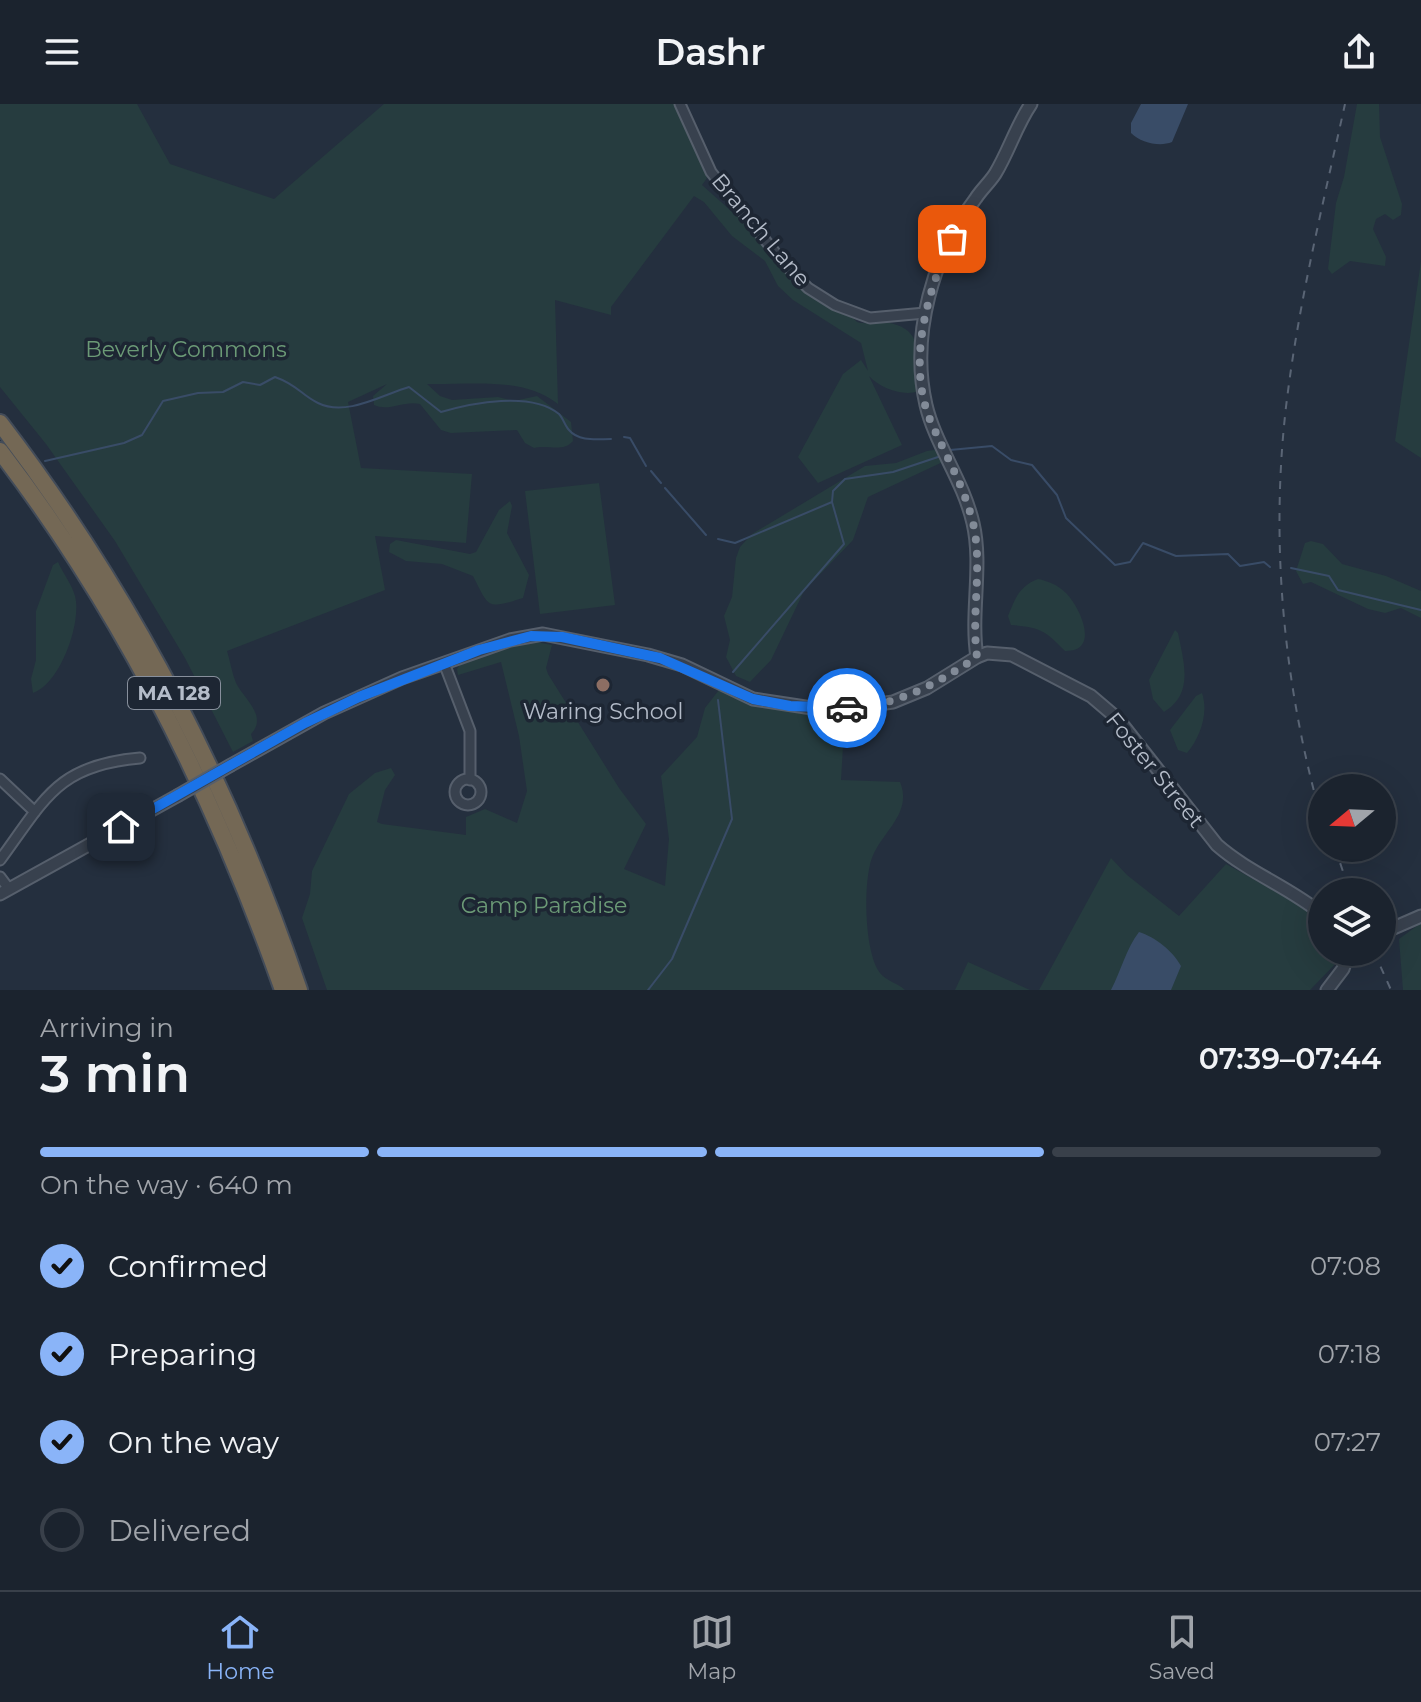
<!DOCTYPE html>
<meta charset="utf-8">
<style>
:root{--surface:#1b232e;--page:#282f3a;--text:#f1f3f6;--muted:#a0a4aa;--line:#39404a;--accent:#8ab4f8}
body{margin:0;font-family:Montserrat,sans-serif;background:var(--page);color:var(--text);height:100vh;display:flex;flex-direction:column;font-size:30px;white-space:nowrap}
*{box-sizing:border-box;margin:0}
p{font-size:26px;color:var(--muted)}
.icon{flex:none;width:44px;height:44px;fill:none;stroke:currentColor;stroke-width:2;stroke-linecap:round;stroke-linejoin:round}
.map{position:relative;height:886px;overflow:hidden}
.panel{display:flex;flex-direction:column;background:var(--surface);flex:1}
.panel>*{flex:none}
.needle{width:52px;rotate:251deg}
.controls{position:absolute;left:1308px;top:670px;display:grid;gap:16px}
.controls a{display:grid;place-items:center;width:88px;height:88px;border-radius:50%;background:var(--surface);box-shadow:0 8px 32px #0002,0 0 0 2px var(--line);font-size:40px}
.pin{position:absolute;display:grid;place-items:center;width:68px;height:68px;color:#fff;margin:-34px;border-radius:16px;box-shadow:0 4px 12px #0006}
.courier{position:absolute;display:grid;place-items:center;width:80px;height:80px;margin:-40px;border:6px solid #1a73e8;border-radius:50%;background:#fff;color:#222;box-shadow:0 2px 10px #0007}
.overview em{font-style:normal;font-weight:600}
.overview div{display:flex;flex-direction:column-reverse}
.overview{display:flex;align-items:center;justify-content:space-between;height:136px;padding:0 40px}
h1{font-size:52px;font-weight:600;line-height:60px}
.bar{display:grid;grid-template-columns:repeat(4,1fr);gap:12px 8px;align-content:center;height:96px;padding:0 40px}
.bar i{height:10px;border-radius:6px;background:var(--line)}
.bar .active{background:var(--accent)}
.bar p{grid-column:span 4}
ol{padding:0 40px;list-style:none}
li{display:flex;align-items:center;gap:24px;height:88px}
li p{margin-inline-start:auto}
li .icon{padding:8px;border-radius:50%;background:var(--accent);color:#111;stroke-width:4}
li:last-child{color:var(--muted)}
li i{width:44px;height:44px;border:4px solid var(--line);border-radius:50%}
header{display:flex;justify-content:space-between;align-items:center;height:104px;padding:0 40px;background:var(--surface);font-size:36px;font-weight:600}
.dock{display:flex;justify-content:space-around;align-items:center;height:112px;border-top:2px solid var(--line);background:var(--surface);font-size:22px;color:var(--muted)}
.dock a{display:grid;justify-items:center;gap:4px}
.dock .active{color:var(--accent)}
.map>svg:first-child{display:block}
</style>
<header><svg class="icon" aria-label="menu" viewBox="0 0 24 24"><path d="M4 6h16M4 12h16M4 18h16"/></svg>Dashr<svg class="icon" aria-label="share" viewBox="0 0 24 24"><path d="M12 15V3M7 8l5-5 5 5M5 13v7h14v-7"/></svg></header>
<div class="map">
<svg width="1421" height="886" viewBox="0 0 1421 886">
<rect width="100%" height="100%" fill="#242f3e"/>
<!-- green -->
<path fill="#263c3f" d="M0 0H137L170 60 274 95 384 0H675L707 74 702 81 749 123 796 181 847 208 857 218C866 221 873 217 882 218 926 222 917 252 919 287 903 293 880 284 869 272L902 341 818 379 798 353 843 270 861 256 868 267 861 239 793 196 778 182 765 157 732 132 704 98 694 92 611 203V211L555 196 558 300C522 272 469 281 427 280L440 292 452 296 498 293 514 297 537 292 571 318 573 337C563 349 547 340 534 344L525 339 517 326 451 329 441 326 420 300C404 296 389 308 374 301L373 292 387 280 348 298 361 364 472 370 466 439 375 432 385 486 227 547C230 557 232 569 236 579 244 595 268 612 251 630L253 637 233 648 185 554 115 437 46 340 0 283Z
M1357 0H1379L1380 33 1402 100 1401 111 1393 116 1385 110 1376 115 1373 125 1386 153 1385 162 1350 157 1332 170 1328 165 1336 99 1344 73Z
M1421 157V354L1395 337Z
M942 345 947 356 868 393 853 436 804 487 771 556 750 578 736 572 726 553 730 536 724 512 732 493 736 454 740 443 752 430 865 362 896 359 927 347Z
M599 379 615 501 540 510 525 387Z
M510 397 512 402 507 429 529 471 523 494C486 506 489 503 473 472L442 460 406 457 389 448 390 440 396 436 470 450 476 448 499 406Z
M1311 437 1323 440 1342 460 1386 472 1421 487V514L1401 504 1385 509 1368 505 1311 478 1303 480 1296 467 1305 439Z
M58 458C63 469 72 481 75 492 82 519 60 580 33 589L31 575 36 556V507L53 461Z
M1038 475C1048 477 1058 481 1066 489 1080 503 1101 548 1065 547 1046 527 1040 523 1011 521L1008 512C1015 495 1019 482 1038 475Z
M1175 526 1178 529C1184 559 1194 590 1164 608L1153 595 1149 576Z
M536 538 552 541 546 564 548 570 619 684 646 720 624 765 665 782 669 735 661 672 697 633 705 604 719 586 845 609 841 676 900 678C912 707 886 725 874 749 862 772 864 849 880 869 886 877 898 879 905 886H327L302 814 310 790 312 767 349 690 375 669 391 664 395 671 385 686 377 718 382 720 466 731V713L485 705 517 719 527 687 519 632 501 558 458 571 457 565C468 548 516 542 536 538Z
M1202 589C1209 609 1200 634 1187 649L1178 646 1170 626 1196 592Z
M1111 754 1127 771 1179 812 1226 760 1309 806 1322 817V848H1339L1341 854 1310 886H1039Z
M1421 819V886H1403L1399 835Z
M968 858 1030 886H955Z"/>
<!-- water -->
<path fill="#394c67" d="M1141 0H1188L1172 38C1160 43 1141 39 1131 29V19Z
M1139 828C1155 833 1173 847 1181 862L1171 886H1111C1121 867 1126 845 1139 828Z"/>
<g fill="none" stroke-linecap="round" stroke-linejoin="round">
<!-- stream -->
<path stroke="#394c67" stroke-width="2" d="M624 333 630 334 646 362
M950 346 992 342 1011 356 1032 361 1057 391 1066 414 1115 461 1130 458 1143 439 1176 452 1228 450 1240 462 1264 458 1270 463
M45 357 124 339 142 331 163 297 198 289 223 288 243 278 260 281 275 273C298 281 301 291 318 299 346 313 382 291 409 283L441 308C472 299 531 287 559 310 563 314 565 322 569 326 579 338 597 335 611 335
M651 367 661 379
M665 384 706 431
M718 435 735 439 832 398
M1291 464 1329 472 1338 486 1421 506
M733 568 844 440 832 398 833 387 845 375 893 368 941 352
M648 886 672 855 732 715 718 596"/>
<defs>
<path id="minor" d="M680 0 711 68 781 156 808 184 835 201 870 214 925 209
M444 559 470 627V676
M0 675 35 708
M455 688a13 13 0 1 1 26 0a13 13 0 1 1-26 0Z
M0 756C45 695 57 661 140 654
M0 773 9 785"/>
<path id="tertiary" d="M977 553C970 509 983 462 973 419 963 376 935 340 926 301 910 231 933 150 976 94 982 85 989 79 995 70 1009 47 1016 22 1031 0
M231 661 324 609 402 574 510 536 543 530 648 551 682 561 753 595 812 604H849L893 598 927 584 977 553 987 549 1012 551 1091 592 1118 615 1217 741C1249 769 1289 783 1322 810
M0 790 177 692
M1382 829 1421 812
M1327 886 1343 865 1349 848"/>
<path id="motorway" d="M0 319C131 490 230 682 299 886
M0 347C125 510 215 693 283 886"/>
</defs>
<!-- minor casing -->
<use href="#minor" stroke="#565f6c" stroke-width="13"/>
<!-- tertiary casing -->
<use href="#tertiary" stroke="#565f6c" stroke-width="15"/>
<!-- motorway casing -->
<use href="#motorway" stroke="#434c59" stroke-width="20"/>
<!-- minor -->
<use href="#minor" stroke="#38414e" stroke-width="9"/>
<!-- tertiary -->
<use href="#tertiary" stroke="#38414e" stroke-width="11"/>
<!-- motorway -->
<use href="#motorway" stroke="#746855" stroke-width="16"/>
<!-- rail -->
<path stroke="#5a6575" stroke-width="2" stroke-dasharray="8 8" stroke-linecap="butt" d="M1322 717C1284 583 1270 441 1286 303 1298 201 1323 100 1345 0
M1335 744 1350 788
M1374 848 1391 886"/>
<defs>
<path id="tertiary-bridge" d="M177 692 231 661"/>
</defs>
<!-- tertiary-bridge casing -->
<use href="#tertiary-bridge" stroke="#565f6c" stroke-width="15" stroke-linecap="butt"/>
<!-- tertiary-bridge -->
<use href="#tertiary-bridge" stroke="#38414e" stroke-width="11"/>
</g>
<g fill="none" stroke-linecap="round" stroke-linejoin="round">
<!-- done -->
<path stroke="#828b98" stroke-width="8" stroke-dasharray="0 14.4" d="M847 604C898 602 936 580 977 553 971 509 983 462 973 419 964 382 946 352 931 318 906 261 927 187 952 135"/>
<!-- route -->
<path stroke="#1a73e8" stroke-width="10" d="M121 723 305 619 359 593 479 546 531 532 562 533 660 554 753 595 790 602 847 604"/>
</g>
<!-- markers -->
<circle fill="#8d6e63" stroke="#1d2633" stroke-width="3" cx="603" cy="581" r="8"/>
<g text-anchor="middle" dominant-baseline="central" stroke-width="7" stroke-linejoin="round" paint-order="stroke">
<!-- shield labels -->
<rect fill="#1d2633" stroke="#878f9c" stroke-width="2" x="128" y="573" width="92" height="32" rx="6"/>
<g font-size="20" font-weight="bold" fill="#b4bcc9">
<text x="174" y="589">MA 128</text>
</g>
<!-- street labels -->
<g font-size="22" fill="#b4bcc9" stroke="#1d2633">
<text transform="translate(761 126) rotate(50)">Branch Lane</text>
<text transform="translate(1155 666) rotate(51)">Foster Street</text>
</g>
<!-- park labels -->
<g font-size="22" fill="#6b9a76" stroke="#1d2633">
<text x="186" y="245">Beverly Commons</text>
<text x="544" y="801">Camp Paradise</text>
</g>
<!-- poi labels -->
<g font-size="22" fill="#b4bcc9" stroke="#1d2633">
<text x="603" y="607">Waring School</text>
</g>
</g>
</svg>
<div class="controls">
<a><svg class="needle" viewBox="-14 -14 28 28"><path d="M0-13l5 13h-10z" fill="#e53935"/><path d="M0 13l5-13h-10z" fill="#a0a4aa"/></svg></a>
<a><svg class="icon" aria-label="layers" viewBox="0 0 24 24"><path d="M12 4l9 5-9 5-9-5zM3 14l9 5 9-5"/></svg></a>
</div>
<div class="pin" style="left:952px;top:135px;background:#ea580c"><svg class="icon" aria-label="bag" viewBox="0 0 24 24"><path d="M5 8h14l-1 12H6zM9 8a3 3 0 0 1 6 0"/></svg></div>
<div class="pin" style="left:121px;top:723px;background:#1f2937"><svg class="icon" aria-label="home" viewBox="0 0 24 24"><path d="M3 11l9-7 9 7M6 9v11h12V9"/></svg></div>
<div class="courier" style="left:847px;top:604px"><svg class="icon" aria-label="car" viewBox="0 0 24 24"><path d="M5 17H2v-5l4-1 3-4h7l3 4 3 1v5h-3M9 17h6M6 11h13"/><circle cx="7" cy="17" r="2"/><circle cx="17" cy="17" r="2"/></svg></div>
</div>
<section class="panel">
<div class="overview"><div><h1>3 min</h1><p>Arriving in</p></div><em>07:39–07:44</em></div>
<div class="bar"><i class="active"></i><i class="active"></i><i class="active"></i><i></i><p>On the way · 640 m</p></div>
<ol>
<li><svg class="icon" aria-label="check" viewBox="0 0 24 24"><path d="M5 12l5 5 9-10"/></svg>Confirmed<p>07:08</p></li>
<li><svg class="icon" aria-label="check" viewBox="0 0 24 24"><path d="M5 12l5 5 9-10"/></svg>Preparing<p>07:18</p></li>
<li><svg class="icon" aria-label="check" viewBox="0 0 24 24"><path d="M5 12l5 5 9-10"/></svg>On the way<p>07:27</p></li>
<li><i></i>Delivered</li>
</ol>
</section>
<nav class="dock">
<a class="active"><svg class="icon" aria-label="home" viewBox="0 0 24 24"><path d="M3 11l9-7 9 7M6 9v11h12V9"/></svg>Home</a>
<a><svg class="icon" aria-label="map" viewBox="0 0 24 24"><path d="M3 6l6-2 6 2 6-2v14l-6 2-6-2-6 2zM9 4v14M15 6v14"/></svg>Map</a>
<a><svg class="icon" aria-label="saved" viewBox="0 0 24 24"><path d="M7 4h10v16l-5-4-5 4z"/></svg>Saved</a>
</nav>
